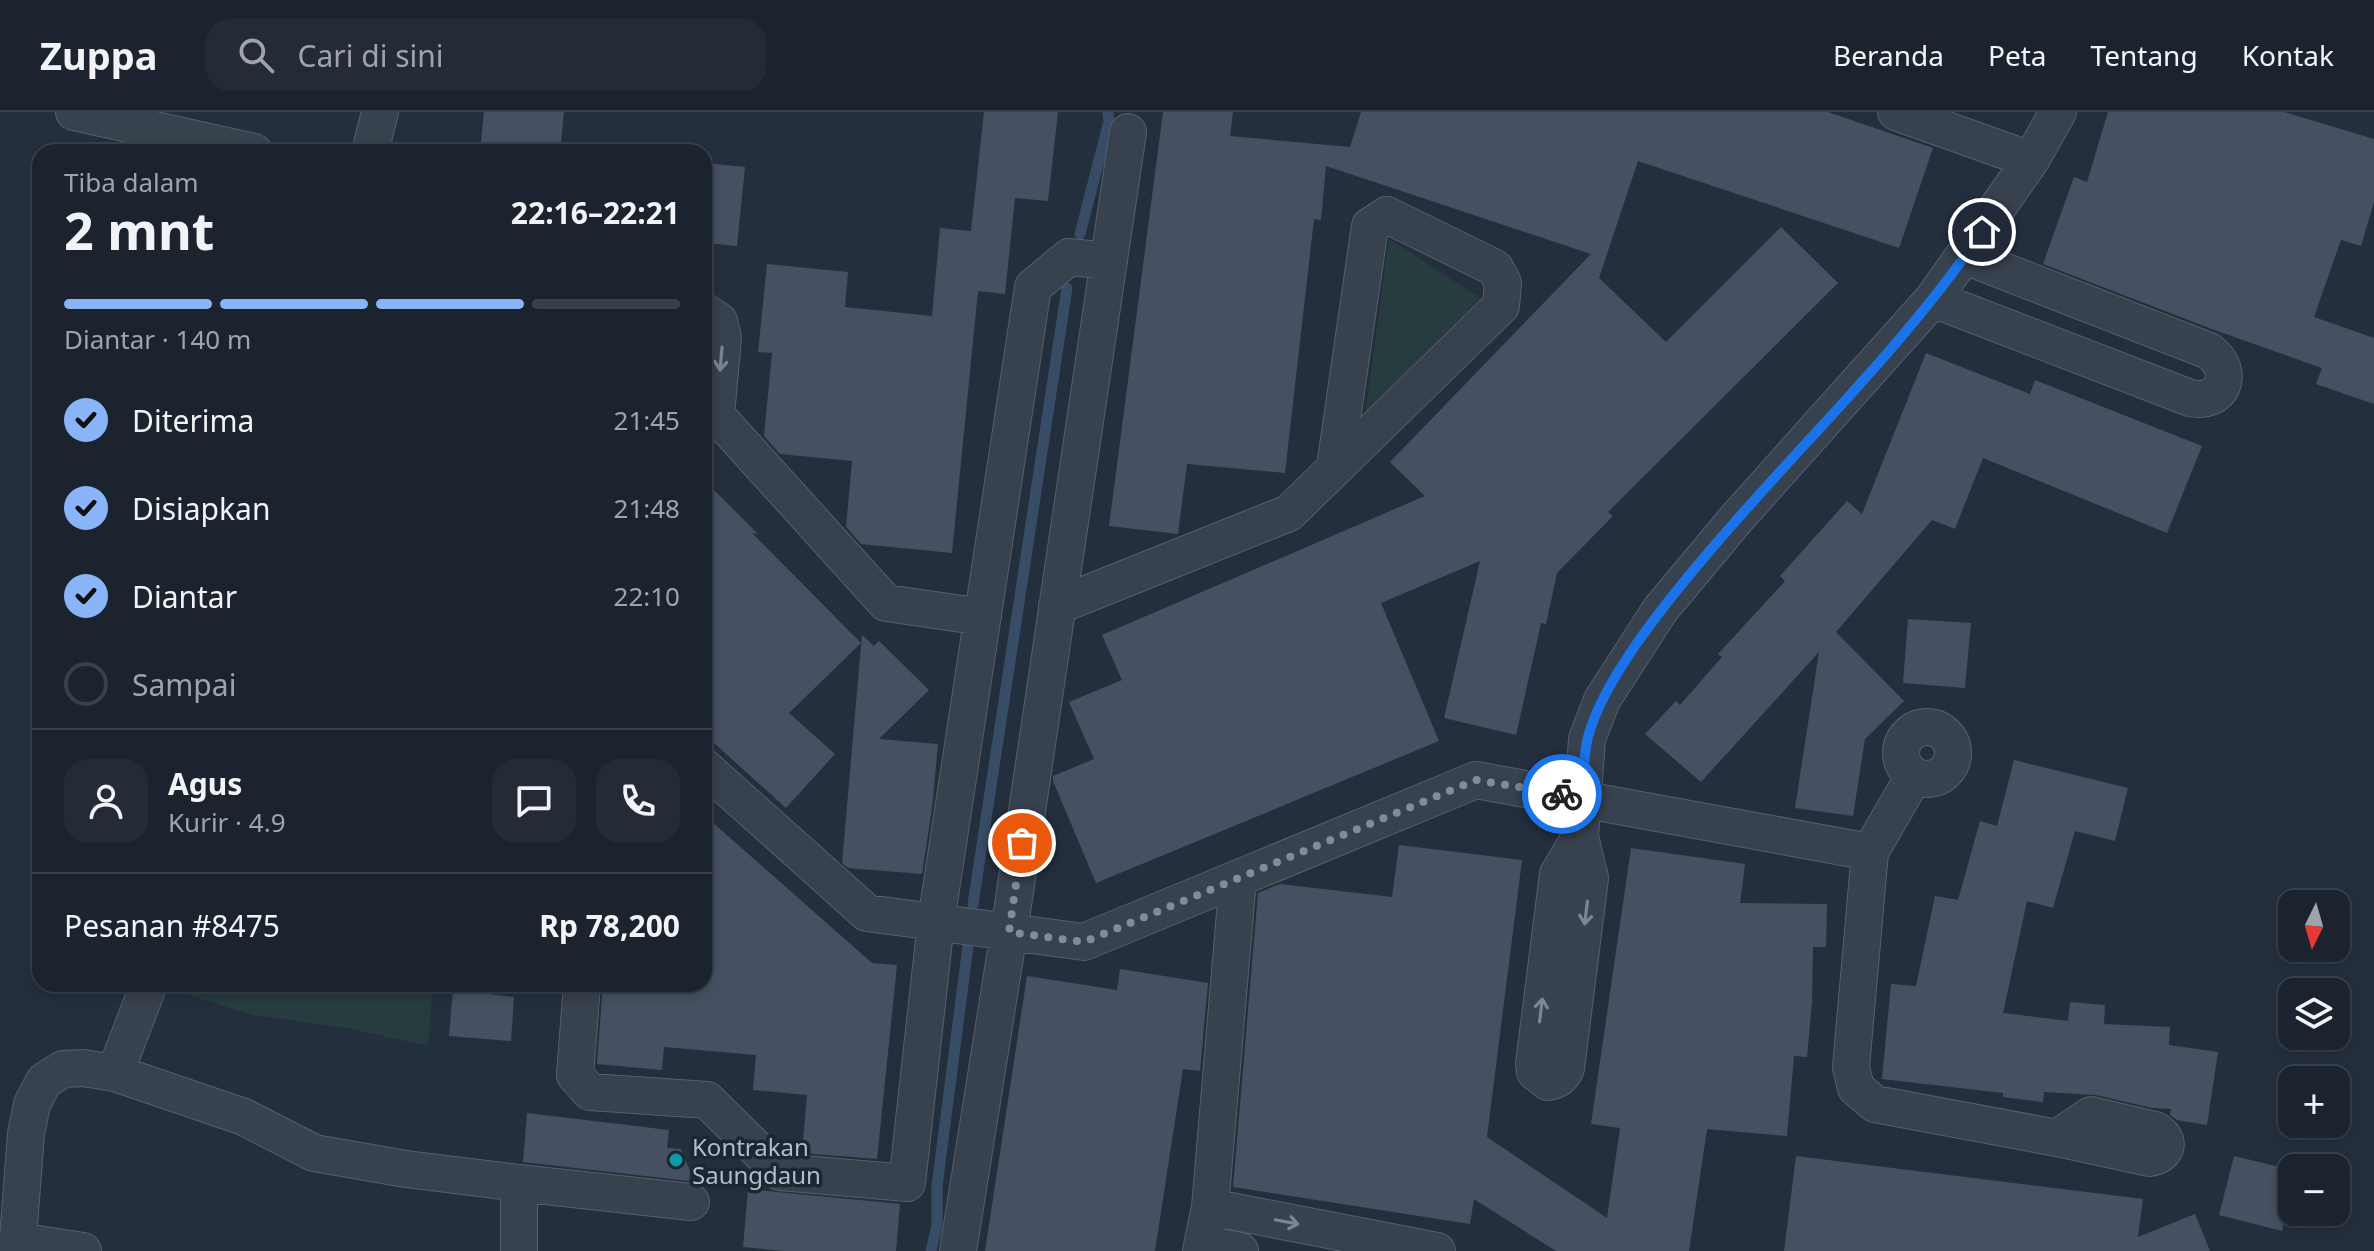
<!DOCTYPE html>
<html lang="id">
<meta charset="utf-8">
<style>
:root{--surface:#1b232e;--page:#242b36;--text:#f1f3f6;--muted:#a0a4aa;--line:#39404a;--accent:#8ab4f8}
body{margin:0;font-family:"Noto Sans",sans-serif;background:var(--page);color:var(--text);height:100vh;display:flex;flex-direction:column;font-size:30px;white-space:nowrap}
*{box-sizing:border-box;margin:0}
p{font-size:26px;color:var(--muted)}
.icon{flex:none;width:44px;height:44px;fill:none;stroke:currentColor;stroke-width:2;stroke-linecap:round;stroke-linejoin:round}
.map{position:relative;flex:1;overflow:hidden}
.sheet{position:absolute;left:32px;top:32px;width:680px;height:848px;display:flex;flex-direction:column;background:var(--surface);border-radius:24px;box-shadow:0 4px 12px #0003,0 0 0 2px var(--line)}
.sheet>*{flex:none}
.needle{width:52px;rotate:185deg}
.controls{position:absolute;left:2278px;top:778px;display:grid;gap:16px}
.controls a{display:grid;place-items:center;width:72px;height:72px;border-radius:16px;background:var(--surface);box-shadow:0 4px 12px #0003,0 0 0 2px var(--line);font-size:40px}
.pin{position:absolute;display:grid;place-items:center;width:68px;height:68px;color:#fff;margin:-34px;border:4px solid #fff;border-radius:50%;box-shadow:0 2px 8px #0007}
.courier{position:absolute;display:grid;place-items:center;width:80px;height:80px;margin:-40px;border:6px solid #1a73e8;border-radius:50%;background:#fff;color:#222;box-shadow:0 2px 10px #0007}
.headline em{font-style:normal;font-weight:700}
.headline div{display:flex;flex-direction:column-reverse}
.headline{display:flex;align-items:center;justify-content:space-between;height:136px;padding:0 32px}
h1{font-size:52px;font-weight:700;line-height:60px}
.bar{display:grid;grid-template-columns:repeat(4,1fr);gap:12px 8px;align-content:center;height:96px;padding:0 32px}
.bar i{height:10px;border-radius:6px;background:var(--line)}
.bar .selected{background:var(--accent)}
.bar p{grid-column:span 4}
.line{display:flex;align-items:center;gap:20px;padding:0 32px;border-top:2px solid var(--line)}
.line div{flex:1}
.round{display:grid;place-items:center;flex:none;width:84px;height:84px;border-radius:24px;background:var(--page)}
ol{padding:0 32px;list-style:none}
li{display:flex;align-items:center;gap:24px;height:88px}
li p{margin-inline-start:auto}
li .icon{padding:8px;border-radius:50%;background:var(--accent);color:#111;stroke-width:4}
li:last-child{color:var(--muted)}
li i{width:44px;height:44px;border:4px solid var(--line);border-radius:50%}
header{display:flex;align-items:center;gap:48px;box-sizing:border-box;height:112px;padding:0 40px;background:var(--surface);border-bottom:2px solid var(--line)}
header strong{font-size:38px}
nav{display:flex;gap:44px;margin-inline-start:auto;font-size:28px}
.search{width:560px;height:72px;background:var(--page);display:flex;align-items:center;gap:20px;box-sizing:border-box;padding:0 28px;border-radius:24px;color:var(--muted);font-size:30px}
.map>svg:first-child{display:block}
</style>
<header>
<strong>Zuppa</strong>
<div class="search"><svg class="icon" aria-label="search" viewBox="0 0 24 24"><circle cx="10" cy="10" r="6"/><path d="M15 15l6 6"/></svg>Cari di sini</div>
<nav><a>Beranda</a><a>Peta</a><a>Tentang</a><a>Kontak</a></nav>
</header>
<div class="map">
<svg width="2374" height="1139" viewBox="0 0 2374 1139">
<rect width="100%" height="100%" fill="#242f3e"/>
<!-- green -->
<path fill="#263c3f" d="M1389 127 1482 187 1365 303Z
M433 872 428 934 352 917 253 903 157 873Z"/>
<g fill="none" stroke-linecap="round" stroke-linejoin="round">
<!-- stream -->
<path stroke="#394c67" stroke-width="11" d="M1080 122 1109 9 1108 0
M973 792 1067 176
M931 1139 937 1113V1074L969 826"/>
</g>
<!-- building -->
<path fill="#455162" d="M484 0H564L560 40H480Z
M984 0H1058L1048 89 1015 86 1005 182 978 179 952 441 861 432 846 415 852 349 780 342 764 324 772 241 758 240 767 152 848 160 845 195 932 204 940 116 971 119Z
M1163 0H1233L1230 24 1350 35 1361 0H1828L1933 36 1899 136 1638 49 1599 166 1666 230 1781 115 1838 171 1608 400 1613 404 1557 461 1546 512 1541 511 1516 623 1444 606 1480 449 1381 491 1439 629 1096 771 1053 669V664L1094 647 1069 590 1122 568 1102 523 1425 384 1390 350 1591 142 1326 54 1321 108 1314 107 1285 361 1187 352 1178 422 1109 414Z
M2108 0H2284L2374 27V90L2361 134 2341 128 2314 205 2374 226V292L2316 272 2322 256 2209 216 2043 152 2074 65 2087 70Z
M704 51 745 55 737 134 704 131Z
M1926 241 2030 282 2035 268 2202 334 2167 421 1983 346 1955 417 1932 408 1836 520 1904 589 1865 627 1853 704 1795 696 1819 540 1701 670 1645 622 1676 589 1680 593 1722 545 1718 542 1785 469 1780 464 1847 389 1862 402Z
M704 368 758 422 752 421 861 531 789 601 835 642 786 696 704 622Z
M1908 507 1971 511 1965 576 1903 571Z
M862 523 874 534 879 529 929 578 879 627 938 632 932 696 922 762 848 756 842 751Z
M2014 648 2128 676 2115 729 2075 719 2053 796 2027 789 2003 901 2068 909 2070 890 2105 893 2104 912 2170 915 2169 933 2218 940 2207 1013 2177 1008 2170 1003 2171 997 2152 996 2096 983 2044 980 2043 990 2003 985V981L1882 967 1891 872 1916 874 1935 784 1958 788 1980 709 1997 714Z
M704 703 872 851 897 853 877 1047 802 1041 807 983 753 978 756 943 664 935 662 958 597 952 603 872H704Z
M1399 733 1522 748 1487 1025 1607 1106 1620 1016 1591 1012 1631 736 1745 752 1740 791 1827 792 1826 835H1813L1812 890 1807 945 1794 944 1787 1024 1707 1017 1689 1139H1556L1474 1087 1470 1112 1233 1075 1258 781 1280 772 1392 785Z
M1120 857 1208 871 1200 959 1183 957 1155 1139H985L1027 864 1117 878Z
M453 878 514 885 511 929 449 924Z
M527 1001 669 1018 667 1036 681 1037 690 1059 689 1069 523 1050Z
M1796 1044 2143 1087 2138 1125 2195 1102 2210 1139H1784Z
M2234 1044 2292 1058V1077L2282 1119 2219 1103Z
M748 1077 900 1092 896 1139H783L743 1135Z"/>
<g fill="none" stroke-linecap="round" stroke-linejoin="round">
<defs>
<path id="minor" d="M74 0 254 40
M1896 0 2031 48
M370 40 380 0
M1933 187 2190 286C2224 293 2236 259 2209 239L1965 144
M704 199 719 209 723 225 716 303
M704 297 716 303 886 491 983 505
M1057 494 1289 401 1501 194 1503 171 1495 156 1387 103 1370 114 1335 355
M1901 641a26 26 0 1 1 52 0a26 26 0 1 1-52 0Z
M704 655 867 801 1084 830 1476 668 1870 740 1914 664
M1580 725 1558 762 1534 952 1535 960 1548 970C1558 968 1562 965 1566 956L1590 766 1580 725 1587 627 1602 588 1660 498 1736 407 1933 187 2031 48 2058 0
M1870 740 1851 955 1856 976 1875 992 2057 1026
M582 872 575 963 590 980 707 988 780 1060 907 1071 936 810 1033 175 1069 145 1109 149
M115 961 149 872
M2091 1003 2155 1018C2172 1027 2168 1044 2149 1046L2057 1026Z
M519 1071 691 1090
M1210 1095 1437 1139
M18 1129 83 1139
M1203 1132 1240 1139
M17 1139 26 1022 32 992 44 969 63 957 83 956 115 961 244 1005 314 1041 406 1057 519 1071V1139
M958 1139 1009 820 1128 20
M1201 1139 1210 1095 1238 766"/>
</defs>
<!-- minor casing -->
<use href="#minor" stroke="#565f6c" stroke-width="38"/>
<!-- minor -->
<use href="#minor" stroke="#38414e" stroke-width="36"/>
</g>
<!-- one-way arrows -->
<defs><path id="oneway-shaft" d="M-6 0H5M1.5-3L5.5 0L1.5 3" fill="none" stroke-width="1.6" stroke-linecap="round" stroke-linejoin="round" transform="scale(2)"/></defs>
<g stroke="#7c8592">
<use href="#oneway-shaft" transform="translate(721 247) rotate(95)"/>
<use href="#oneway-shaft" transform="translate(1586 801) rotate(97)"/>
<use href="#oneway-shaft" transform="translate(1541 898) rotate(-83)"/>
<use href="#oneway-shaft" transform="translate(1287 1110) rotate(11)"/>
</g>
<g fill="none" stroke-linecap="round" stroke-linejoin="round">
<!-- done -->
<path stroke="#828b98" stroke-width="8" stroke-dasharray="0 14.4" d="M1022 731 1009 820 1084 830 1476 668 1562 682"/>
<!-- route -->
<path stroke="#1a73e8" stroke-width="10" d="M1562 682 1582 685C1584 666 1583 644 1588 625 1603 568 1664 493 1702 448 1794 338 1901 239 1982 120"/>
</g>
<!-- markers -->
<circle fill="#0f9aa8" stroke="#1d2633" stroke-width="3" cx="676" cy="1048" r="8"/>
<g text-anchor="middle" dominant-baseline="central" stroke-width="7" stroke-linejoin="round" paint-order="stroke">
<!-- poi labels -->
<g font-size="24" fill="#b4bcc9" stroke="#1d2633" text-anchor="start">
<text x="692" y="1034">Kontrakan<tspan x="692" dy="28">Saungdaun</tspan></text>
</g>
</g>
</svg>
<div class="controls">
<a><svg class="needle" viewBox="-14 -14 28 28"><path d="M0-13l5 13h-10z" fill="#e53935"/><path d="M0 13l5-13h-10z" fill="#a0a4aa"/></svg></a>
<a><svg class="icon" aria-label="layers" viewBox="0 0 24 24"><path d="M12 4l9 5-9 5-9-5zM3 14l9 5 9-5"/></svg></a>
<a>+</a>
<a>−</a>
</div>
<div class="pin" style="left:1022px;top:731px;background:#ea580c"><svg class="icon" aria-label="bag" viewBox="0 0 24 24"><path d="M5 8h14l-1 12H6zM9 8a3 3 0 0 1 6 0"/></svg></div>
<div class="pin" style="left:1982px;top:120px;background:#1f2937"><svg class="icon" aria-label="home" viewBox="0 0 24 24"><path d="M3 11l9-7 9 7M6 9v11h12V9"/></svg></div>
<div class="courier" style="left:1562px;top:682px"><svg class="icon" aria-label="bike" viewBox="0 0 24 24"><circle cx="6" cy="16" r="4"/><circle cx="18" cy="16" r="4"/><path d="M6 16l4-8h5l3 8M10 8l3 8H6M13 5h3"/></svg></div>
<section class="sheet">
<div class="headline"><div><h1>2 mnt</h1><p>Tiba dalam</p></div><em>22:16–22:21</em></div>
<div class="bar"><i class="selected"></i><i class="selected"></i><i class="selected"></i><i></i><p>Diantar · 140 m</p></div>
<ol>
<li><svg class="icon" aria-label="check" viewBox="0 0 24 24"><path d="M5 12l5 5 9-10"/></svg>Diterima<p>21:45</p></li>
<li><svg class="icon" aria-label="check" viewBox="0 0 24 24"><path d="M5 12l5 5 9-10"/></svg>Disiapkan<p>21:48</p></li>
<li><svg class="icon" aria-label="check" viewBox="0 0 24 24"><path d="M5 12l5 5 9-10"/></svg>Diantar<p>22:10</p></li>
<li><i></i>Sampai</li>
</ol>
<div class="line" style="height:144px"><a class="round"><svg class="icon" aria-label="person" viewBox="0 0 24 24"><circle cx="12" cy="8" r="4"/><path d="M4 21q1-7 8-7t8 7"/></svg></a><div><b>Agus</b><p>Kurir · 4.9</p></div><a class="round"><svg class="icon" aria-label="chat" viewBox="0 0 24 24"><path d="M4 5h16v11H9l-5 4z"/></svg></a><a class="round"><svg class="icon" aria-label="phone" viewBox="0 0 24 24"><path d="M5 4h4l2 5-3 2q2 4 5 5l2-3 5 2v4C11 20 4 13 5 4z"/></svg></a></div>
<div class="line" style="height:104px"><div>Pesanan #8475</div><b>Rp 78,200</b></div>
</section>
</div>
